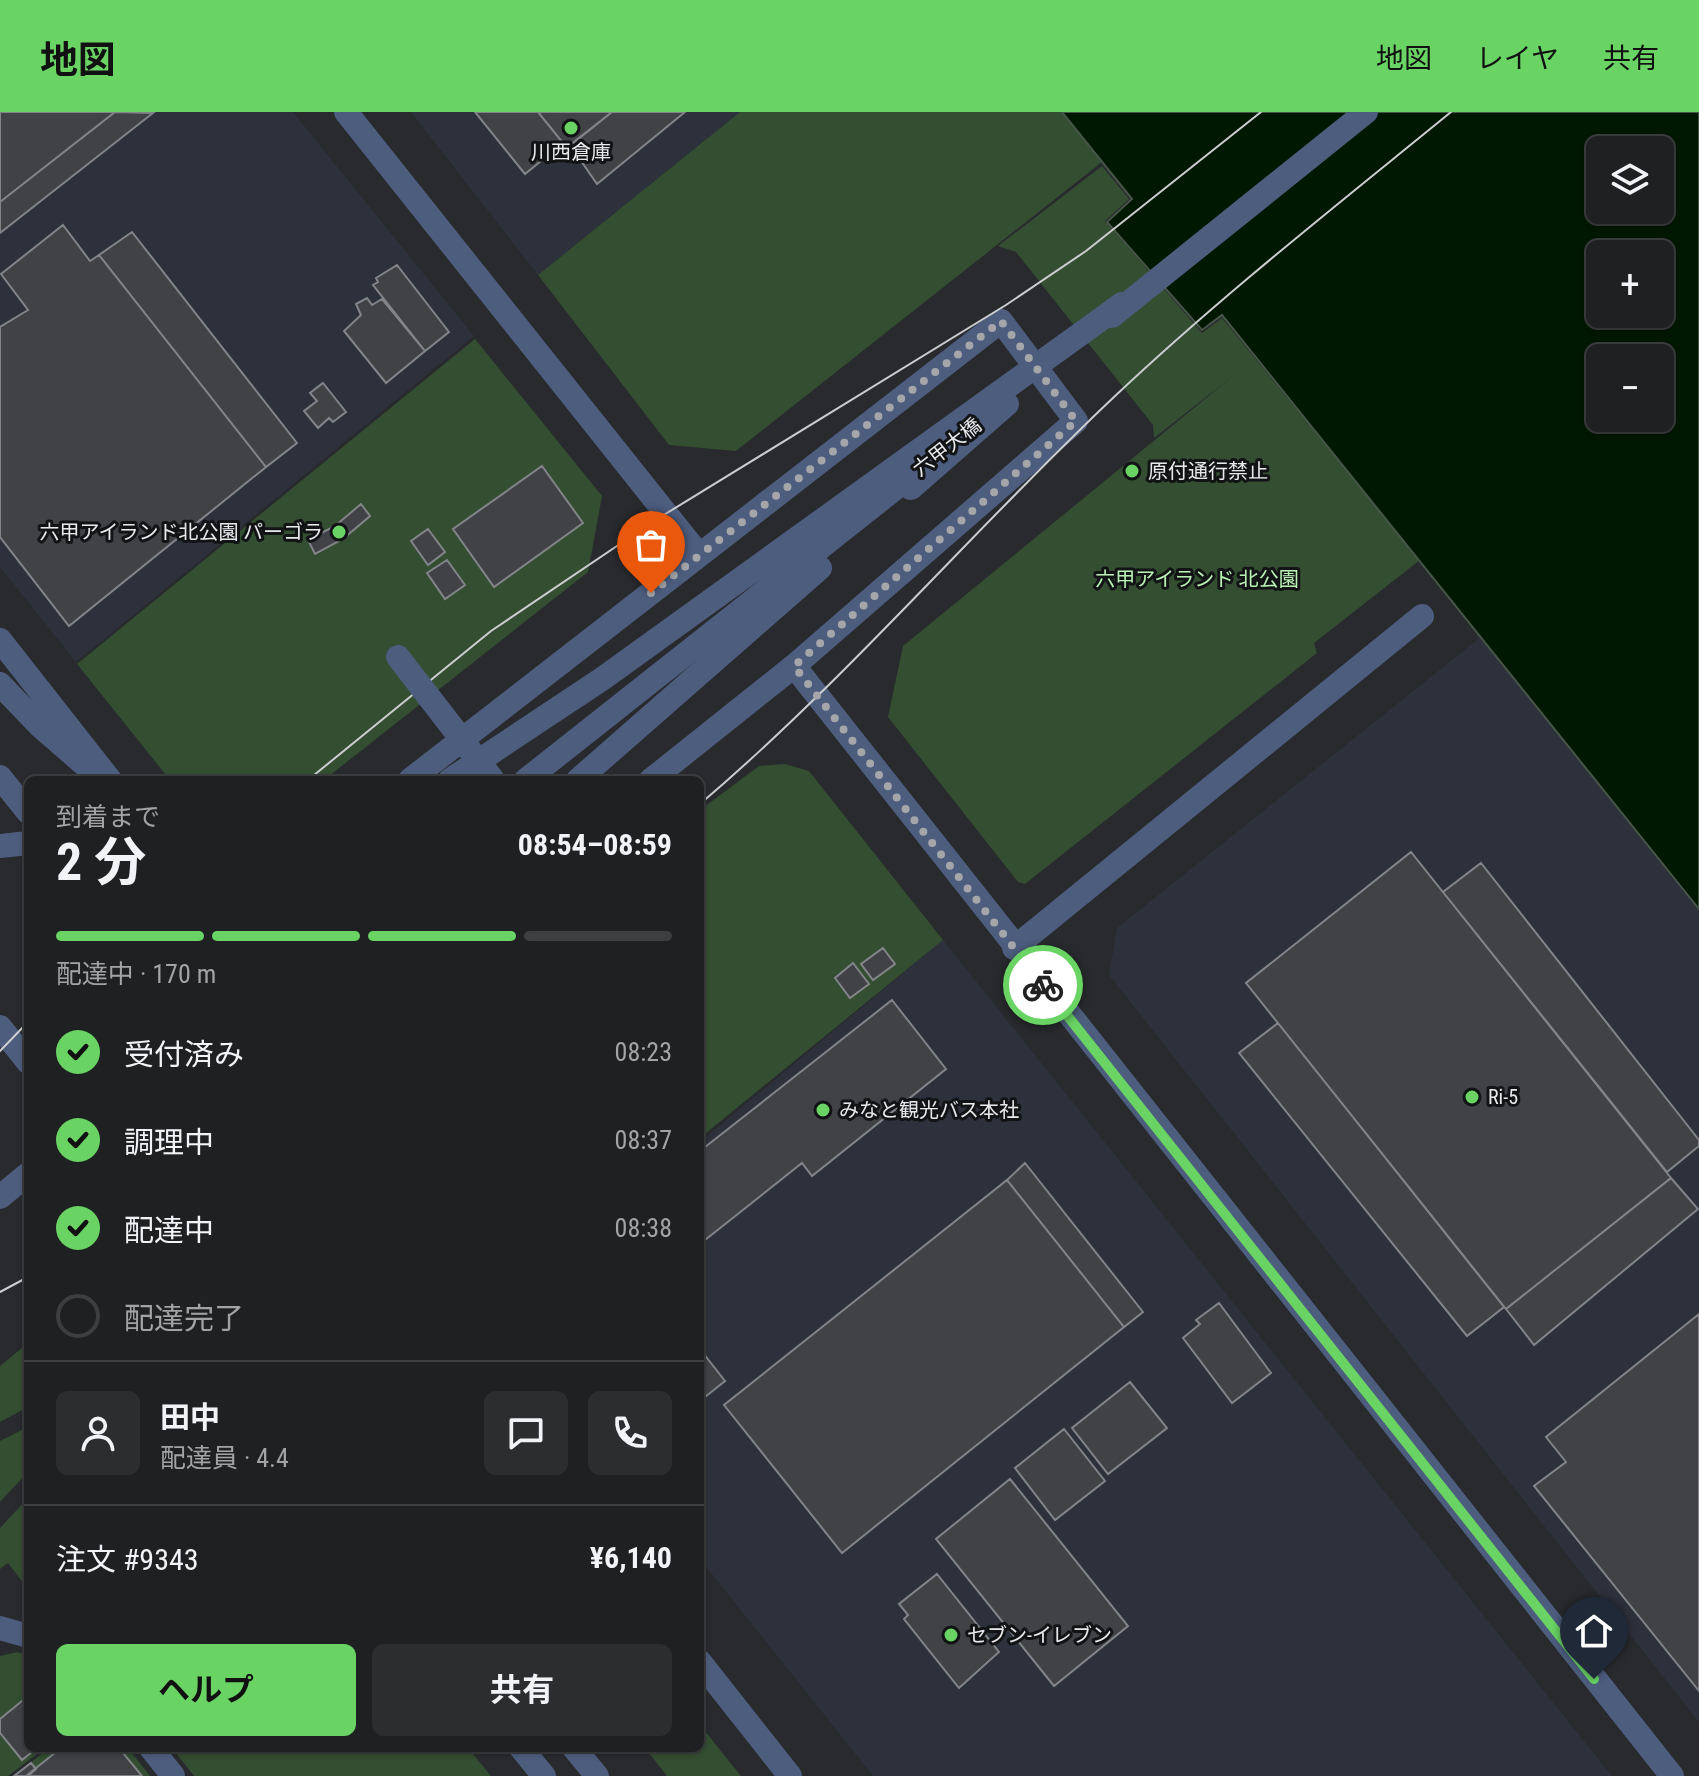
<!DOCTYPE html>
<html lang="ja">
<meta charset="utf-8">
<style>
:root{--surface:#1e2022;--page:#2b2d2f;--text:#f1f3f6;--muted:#a1a3a5;--line:#3c3e40;--accent:#69d464}
body{margin:0;font-family:"Roboto Condensed","Noto Sans JP",sans-serif;background:var(--page);color:var(--text);height:100vh;display:flex;flex-direction:column;font-size:30px;white-space:nowrap}
*{box-sizing:border-box;margin:0}
p{font-size:26px;color:var(--muted)}
.icon{flex:none;width:44px;height:44px;fill:none;stroke:currentColor;stroke-width:2;stroke-linecap:round;stroke-linejoin:round}
.map{position:relative;flex:1;overflow:hidden}
.sheet{position:absolute;left:24px;top:664px;width:680px;height:976px;display:flex;flex-direction:column;background:var(--surface);border-radius:12px;box-shadow:0 2px 6px #0004,0 0 0 2px var(--line)}
.sheet>*{flex:none}
.tools{position:absolute;left:1586px;top:24px;display:grid;gap:16px}
.tools a{display:grid;place-items:center;width:88px;height:88px;border-radius:12px;background:var(--surface);box-shadow:0 2px 6px #0004,0 0 0 2px var(--line);font-size:40px}
.pin{position:absolute;display:grid;place-items:center;width:68px;height:68px;color:#fff;margin:-82px -34px;border-radius:50% 50% 50% 0;rotate:-45deg;box-shadow:0 0 8px #0007}
.pin .icon{rotate:45deg}
.courier{position:absolute;display:grid;place-items:center;width:80px;height:80px;margin:-40px;border:6px solid #69d464;border-radius:50%;background:#fff;color:#222;box-shadow:0 2px 10px #0007}
.head em{font-style:normal;font-weight:700}
.head div{display:flex;flex-direction:column-reverse}
.head{display:flex;align-items:center;justify-content:space-between;height:136px;padding:0 32px}
h1{font-size:52px;font-weight:700;line-height:60px}
.bar{display:grid;grid-template-columns:repeat(4,1fr);gap:12px 8px;align-content:center;height:96px;padding:0 32px}
.bar i{height:10px;border-radius:6px;background:var(--line)}
.bar .on{background:var(--accent)}
.bar p{grid-column:span 4}
.line{display:flex;align-items:center;gap:20px;padding:0 32px;border-top:2px solid var(--line)}
.line div{flex:1}
.round{display:grid;place-items:center;flex:none;width:84px;height:84px;border-radius:12px;background:var(--page)}
ol{padding:0 32px;list-style:none}
li{display:flex;align-items:center;gap:24px;height:88px}
li p{margin-inline-start:auto}
li .icon{padding:8px;border-radius:50%;background:var(--accent);color:#111;stroke-width:4}
li:last-child{color:var(--muted)}
li i{width:44px;height:44px;border:4px solid var(--line);border-radius:50%}
.primary-button{display:flex;gap:16px;margin-top:auto;padding:16px 32px}
.primary-button a{flex:1;height:92px;border-radius:12px;background:var(--accent);color:#111;font-size:32px;font-weight:700;line-height:92px;text-align:center}
.primary-button a+a{background:var(--page);color:var(--text)}
header{display:flex;align-items:center;gap:48px;box-sizing:border-box;height:112px;padding:0 40px;background:var(--accent);color:#111}
header strong{font-size:38px}
nav{display:flex;gap:44px;margin-inline-start:auto;font-size:28px}
.map>svg:first-child{display:block}
</style>
<header>
<strong>地図</strong>
<nav><a>地図</a><a>レイヤ</a><a>共有</a></nav>
</header>
<div class="map">
<svg width="1699" height="1664" viewBox="0 0 1699 1664">
<rect width="100%" height="100%" fill="#282a2e"/>
<!-- built -->
<path fill="#2d313b" d="M0 0H293L474 224 76 550 0 455Z
M411 0H740L538 163Z
M1482 524 1699 797V1610L1109 863 1117 816Z
M943 828 1612 1664H873L700 1447V1030Z"/>
<!-- green -->
<path fill="#334e31" d="M740 0H1062L1102 50 736 339 669 333 538 163Z
M1102 54 1129 87 1105 109 1202 221 1222 206 1420 448 1314 531 1317 541 1025 772 1018 770 888 605 903 534 1233 264 1154 326 1153 313 1016 140 998 134Z
M475 227 602 384 588 460 324 668H170L77 552Z
M785 652 809 659 943 828 700 1026V698L759 654Z
M28 1231V1295L0 1310V1254Z
M28 1315V1360L0 1390V1329Z
M28 1386V1477L8 1451 0 1457V1416Z
M17 1540 28 1543V1636H45L8 1664H0V1544Z
M700 1613 741 1664H667L645 1636H700Z
M49 1636H128L150 1664H14Z
M172 1636H468L491 1664H194Z"/>
<!-- water -->
<path fill="#001700" stroke="#465647" stroke-width="2" fill-rule="evenodd" d="M1062 0H1699V797L1222 203 1202 218 1107 110 1132 87ZM1600 38H1660V98H1600ZM1600 142H1660V202H1600ZM1600 246H1660V306H1600Z"/>
<!-- building -->
<path fill="#404246" stroke="#828489" stroke-width="2" d="M0 0H115L0 90Z
M115 0 153 1 0 121V90Z
M475 0H538L563 31 525 62Z
M538 0H612L567 36Z
M612 0H685L597 72 570 33Z
M63 113 90 149 99 143 266 355 69 514 0 425V215L28 198 1 162Z
M132 120 297 331 266 355 99 143Z
M397 153 449 220 425 239 373 173 378 170 376 166Z
M367 186 372 193 382 187 425 239 386 271 344 219 361 203 356 192Z
M323 271 346 300 333 310 329 306 318 316 304 299 317 289 310 281Z
M542 354 583 411 494 475 453 417Z
M361 392 370 404 343 427 315 442 308 428 335 414Z
M428 417 445 440 428 453 411 429Z
M447 448 465 473 445 487 427 461Z
M1411 740 1671 1066 1506 1197 1246 871Z
M1481 751 1699 1028V1034L1667 1060 1443 780Z
M883 836 895 852 873 868 861 852Z
M853 851 869 872 850 886 835 866Z
M892 888 946 957 812 1064 802 1051 700 1132V1039Z
M1278 911 1504 1195 1467 1224 1239 941Z
M1025 1051 1143 1200 1124 1215 1007 1068Z
M1671 1066 1698 1097 1534 1233 1506 1197Z
M1007 1068 1124 1215 842 1441 724 1293Z
M1219 1191 1271 1261 1232 1291 1183 1226 1200 1212 1196 1208Z
M1699 1202V1579L1534 1374 1566 1350 1546 1325Z
M700 1237 725 1269 700 1289Z
M1130 1270 1167 1316 1108 1362 1072 1316Z
M1064 1317 1105 1369 1055 1408 1015 1356Z
M1010 1367 1128 1514 1054 1574 936 1427Z
M937 1462 999 1540 959 1576 904 1507 908 1503 899 1492Z
M28 1584V1636H37L22 1648 0 1621V1607Z
M61 1636H119L142 1664H26Z
M31 1651 36 1657 28 1664H14Z"/>
<g fill="none" stroke-linecap="round" stroke-linejoin="round">
<!-- minor -->
<path stroke="#4d5d7e" stroke-width="24" d="M346 0 699 443
M0 528 110 668
M794 554 1672 1664
M0 572 40 614 85 653
M0 665 28 700
M410 668 1001 209 1076 309 794 554 651 668
M526 668 759 484
M0 734 28 731
M1014 836 1422 504
M0 915 28 950
M0 1085 28 1062
M0 1516 28 1524
M700 1550 790 1664
M151 1636 173 1664
M521 1636 544 1664
M574 1636 597 1664"/>
<!-- tram -->
<path stroke="#cccdd0" stroke-width="2" d="M308 668 491 519 654 409 1006 193 1086 139 1261 0
M700 692C848 566 973 418 1114 285 1221 184 1337 93 1451 0
M0 939 28 910
M0 1180 28 1165"/>
<!-- minor-bridge -->
<path stroke="#4d5d7e" stroke-width="24" d="M1112 204 1366 0
M911 376 1007 292
M759 484 917 359
M398 545 493 668
M450 668 602 567 1122 192
M578 668 820 456"/>
</g>
<g fill="none" stroke-linecap="round" stroke-linejoin="round">
<!-- done -->
<path stroke="#a5a6aa" stroke-width="8" stroke-dasharray="0 14.4" d="M651 481 1001 209 1076 309 794 554 1043 873"/>
<!-- route -->
<path stroke="#69d464" stroke-width="10" d="M1043 873 1594 1567"/>
</g>
<!-- markers -->
<g fill="#69d464" stroke="#121315" stroke-width="3">
<circle cx="571" cy="16" r="8"/>
<circle cx="1132" cy="359" r="8"/>
<circle cx="339" cy="420" r="8"/>
<circle cx="1472" cy="985" r="8"/>
<circle cx="823" cy="998" r="8"/>
<circle cx="951" cy="1523" r="8"/>
</g>
<g text-anchor="middle" dominant-baseline="central" stroke-width="6" stroke-linejoin="round" paint-order="stroke">
<!-- poi labels -->
<g font-size="20" fill="#e8e9ec" stroke="#121315" text-anchor="start">
<text x="571" y="40" text-anchor="middle">川西倉庫</text>
<text x="1148" y="359">原付通行禁止</text>
<text x="323" y="420" text-anchor="end">六甲アイランド北公園 パーゴラ</text>
<text x="1488" y="985">Ri-5</text>
<text x="839" y="998">みなと観光バス本社</text>
<text x="967" y="1523">セブン-イレブン</text>
</g>
<!-- street labels -->
<g font-size="20" fill="#e8e9ec" stroke="#121315">
<text transform="translate(947 335) rotate(-38)">六甲大橋</text>
</g>
<!-- park labels -->
<g font-size="20" fill="#b9f1b5" stroke="#121315">
<text x="1197" y="467">六甲アイランド 北公園</text>
</g>
</g>
</svg>
<div class="tools">
<a><svg class="icon" aria-label="layers" viewBox="0 0 24 24"><path d="M12 4l9 5-9 5-9-5zM3 14l9 5 9-5"/></svg></a>
<a>+</a>
<a>−</a>
</div>
<div class="pin" style="left:651px;top:481px;background:#ea580c"><svg class="icon" aria-label="bag" viewBox="0 0 24 24"><path d="M5 8h14l-1 12H6zM9 8a3 3 0 0 1 6 0"/></svg></div>
<div class="pin" style="left:1594px;top:1567px;background:#1f2937"><svg class="icon" aria-label="home" viewBox="0 0 24 24"><path d="M3 11l9-7 9 7M6 9v11h12V9"/></svg></div>
<div class="courier" style="left:1043px;top:873px"><svg class="icon" aria-label="bike" viewBox="0 0 24 24"><circle cx="6" cy="16" r="4"/><circle cx="18" cy="16" r="4"/><path d="M6 16l4-8h5l3 8M10 8l3 8H6M13 5h3"/></svg></div>
<section class="sheet">
<div class="head"><div><h1>2 分</h1><p>到着まで</p></div><em>08:54–08:59</em></div>
<div class="bar"><i class="on"></i><i class="on"></i><i class="on"></i><i></i><p>配達中 · 170 m</p></div>
<ol>
<li><svg class="icon" aria-label="check" viewBox="0 0 24 24"><path d="M5 12l5 5 9-10"/></svg>受付済み<p>08:23</p></li>
<li><svg class="icon" aria-label="check" viewBox="0 0 24 24"><path d="M5 12l5 5 9-10"/></svg>調理中<p>08:37</p></li>
<li><svg class="icon" aria-label="check" viewBox="0 0 24 24"><path d="M5 12l5 5 9-10"/></svg>配達中<p>08:38</p></li>
<li><i></i>配達完了</li>
</ol>
<div class="line" style="height:144px"><a class="round"><svg class="icon" aria-label="person" viewBox="0 0 24 24"><circle cx="12" cy="8" r="4"/><path d="M4 21q1-7 8-7t8 7"/></svg></a><div><b>田中</b><p>配達員 · 4.4</p></div><a class="round"><svg class="icon" aria-label="chat" viewBox="0 0 24 24"><path d="M4 5h16v11H9l-5 4z"/></svg></a><a class="round"><svg class="icon" aria-label="phone" viewBox="0 0 24 24"><path d="M5 4h4l2 5-3 2q2 4 5 5l2-3 5 2v4C11 20 4 13 5 4z"/></svg></a></div>
<div class="line" style="height:104px"><div>注文 #9343</div><b>¥6,140</b></div>
<div class="primary-button"><a>ヘルプ</a><a>共有</a></div>
</section>
</div>
